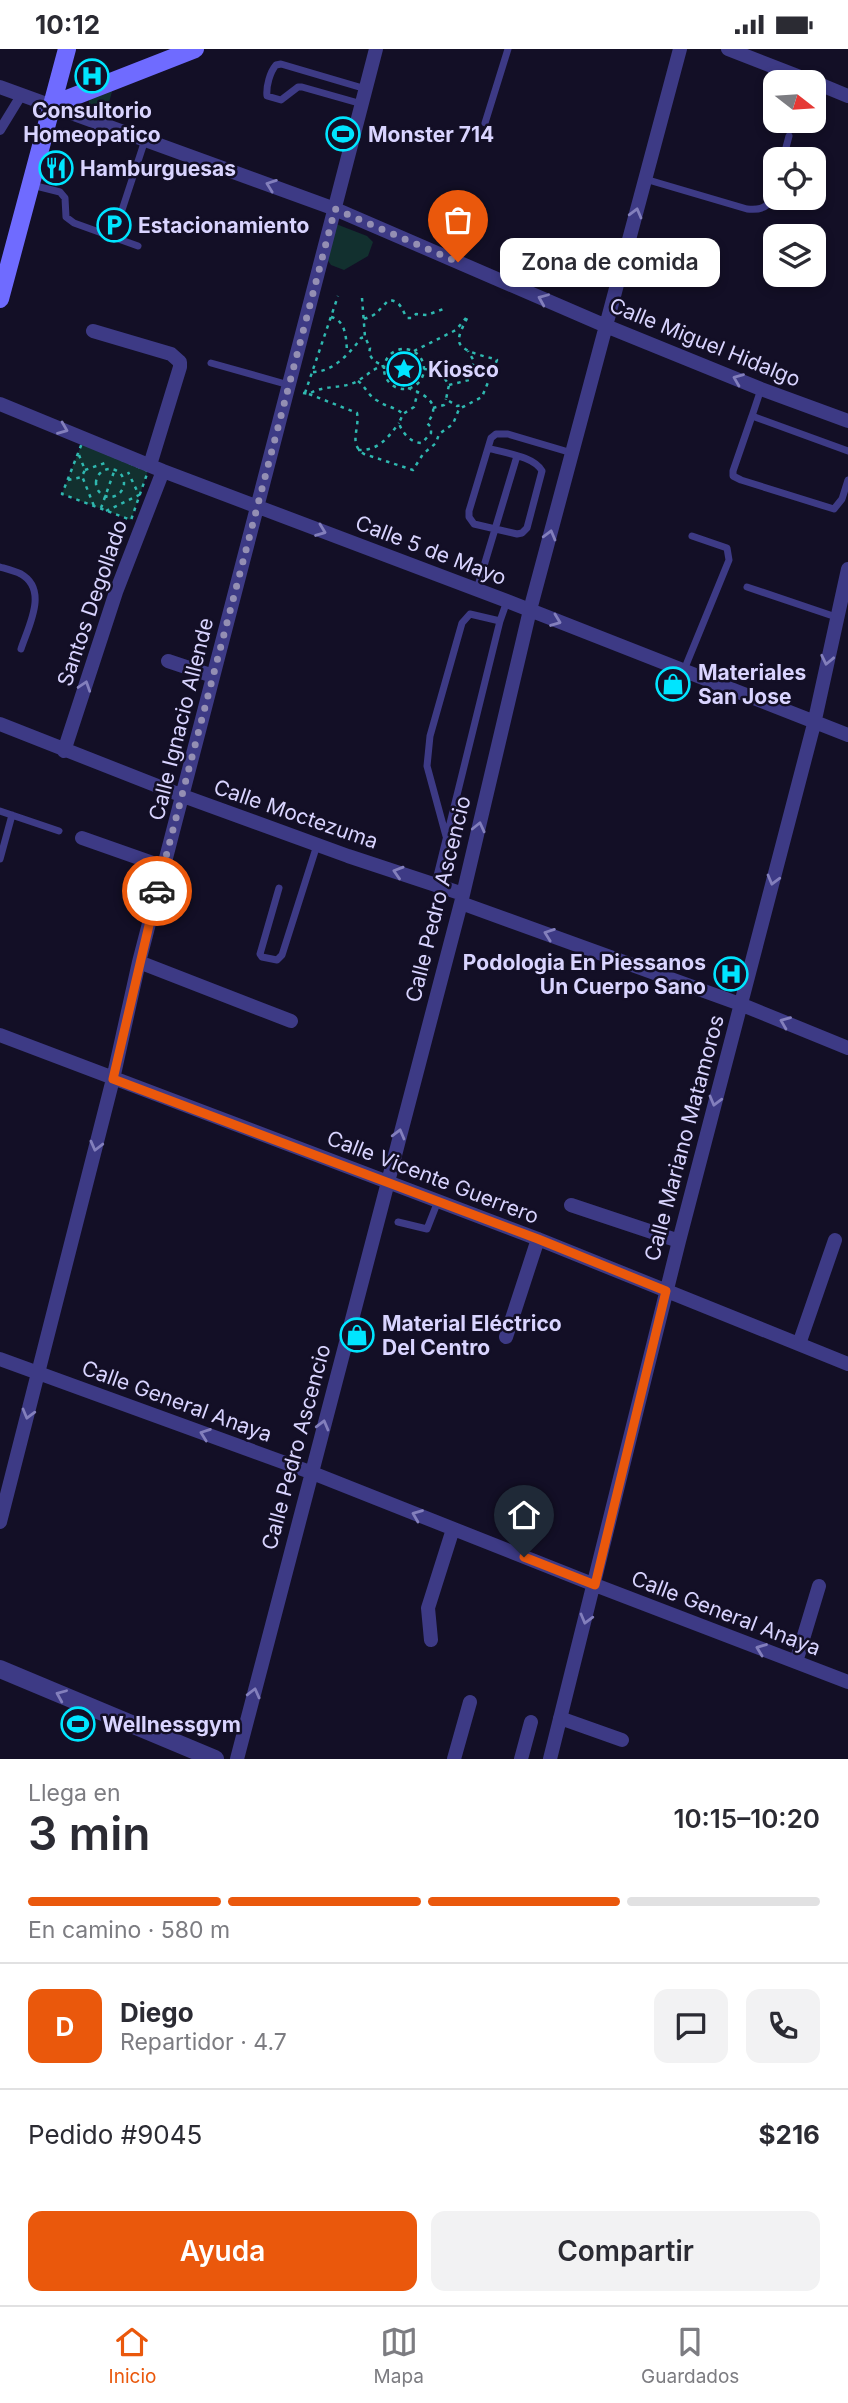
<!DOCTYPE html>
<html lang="es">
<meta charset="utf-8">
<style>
:root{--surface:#fff;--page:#f2f2f3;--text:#2b2b33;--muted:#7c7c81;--line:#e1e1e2;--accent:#ea580c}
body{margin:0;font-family:Inter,sans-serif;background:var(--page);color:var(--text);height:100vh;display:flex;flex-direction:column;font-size:26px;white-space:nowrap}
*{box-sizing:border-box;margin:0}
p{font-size:23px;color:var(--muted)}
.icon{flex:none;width:38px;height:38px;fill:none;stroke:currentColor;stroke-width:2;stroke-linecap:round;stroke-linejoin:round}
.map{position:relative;height:1710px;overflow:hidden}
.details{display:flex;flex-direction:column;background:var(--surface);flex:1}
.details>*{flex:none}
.needle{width:46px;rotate:107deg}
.fabs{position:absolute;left:763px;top:21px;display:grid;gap:14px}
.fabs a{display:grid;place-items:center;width:63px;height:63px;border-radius:14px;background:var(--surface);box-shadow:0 4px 10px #0003;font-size:35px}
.pin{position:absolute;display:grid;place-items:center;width:60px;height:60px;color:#fff;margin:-72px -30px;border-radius:50% 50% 50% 0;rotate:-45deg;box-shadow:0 0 7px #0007}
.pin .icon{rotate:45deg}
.courier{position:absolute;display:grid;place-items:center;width:70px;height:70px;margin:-35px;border:5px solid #ea580c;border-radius:50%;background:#fff;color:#222;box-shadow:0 2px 9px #0007}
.bubble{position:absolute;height:49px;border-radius:14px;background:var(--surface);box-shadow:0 4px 10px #0003;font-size:23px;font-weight:600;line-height:49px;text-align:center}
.summary em{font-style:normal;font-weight:600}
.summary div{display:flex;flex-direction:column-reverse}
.summary{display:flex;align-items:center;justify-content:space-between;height:119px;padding:0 28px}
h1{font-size:46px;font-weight:600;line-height:52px}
.bar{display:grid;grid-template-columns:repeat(4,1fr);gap:10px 7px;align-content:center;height:84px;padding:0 28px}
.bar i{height:9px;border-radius:5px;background:var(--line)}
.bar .on{background:var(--accent)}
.bar p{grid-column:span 4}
.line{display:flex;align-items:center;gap:18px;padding:0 28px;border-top:2px solid var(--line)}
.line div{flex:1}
.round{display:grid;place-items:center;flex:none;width:74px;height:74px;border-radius:14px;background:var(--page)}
.button{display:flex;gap:14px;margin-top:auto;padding:14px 28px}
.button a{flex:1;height:80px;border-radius:14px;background:var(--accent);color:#fff;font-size:28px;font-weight:600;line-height:80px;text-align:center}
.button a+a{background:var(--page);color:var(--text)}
.status{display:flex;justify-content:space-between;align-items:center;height:49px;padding:0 35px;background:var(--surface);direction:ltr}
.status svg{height:19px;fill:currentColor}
.tabs{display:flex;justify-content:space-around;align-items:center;height:98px;border-top:2px solid var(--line);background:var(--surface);font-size:19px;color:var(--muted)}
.tabs a{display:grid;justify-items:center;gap:4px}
.tabs .on{color:var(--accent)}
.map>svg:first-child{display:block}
</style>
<div class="status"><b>10:12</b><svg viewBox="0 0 49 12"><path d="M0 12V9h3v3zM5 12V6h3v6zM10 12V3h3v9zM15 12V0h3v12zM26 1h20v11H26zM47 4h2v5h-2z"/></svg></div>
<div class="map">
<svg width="848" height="1710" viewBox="0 0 848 1710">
<rect width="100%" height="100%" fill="#130f26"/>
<!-- green -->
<path fill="#12302f" d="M113 39 106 64 89 58V50Z
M336 175 367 187 373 193 368 207 344 221 331 216 326 209Z
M387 320a17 17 0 1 1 34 0a17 17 0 1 1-34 0Z
M82 394 148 422 131 471 62 445Z"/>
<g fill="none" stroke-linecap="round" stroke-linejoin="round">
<!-- path -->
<path stroke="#2fb8b0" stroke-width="2.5" stroke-dasharray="3.5 5" stroke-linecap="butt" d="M362 249 365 288 370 299 369 305 374 312 384 317
M331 268C346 272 346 288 347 302
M364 270C379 265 377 262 389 251 401 252 402 261 407 269H412L416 265 427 266 446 259
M384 320a20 20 0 1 1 40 0a20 20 0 1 1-40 0Z
M414 302 456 281 466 269
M424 320 439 321 449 336 446 350 457 357 463 356
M313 323C333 323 350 304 361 289L365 288
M358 332C366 338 368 347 378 352 386 358 396 358 403 365
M449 336 469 331 474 312 468 302
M408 339C425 345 443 355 427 374L431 378V384L422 394C411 394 402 384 399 374L403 365 414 358 418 342
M303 344 309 345C324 335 344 341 359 331 368 326 373 319 384 317
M305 344 338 247
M309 345 357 364C360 380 348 395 364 405L413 421 423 405 436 394 439 385 453 375 459 360 482 348 497 311C487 307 456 303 459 289 460 282 465 274 468 267
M433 359 444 356 446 350
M82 394 148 422 131 471 62 445Z
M358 401C378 402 388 389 399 374
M79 406 85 421 82 427 94 457
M96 434a14 14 0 1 1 28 0a14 14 0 1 1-28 0Z
M85 421 105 414
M68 431 82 428
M101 459 115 420
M106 462 139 446 128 423"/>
<!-- service -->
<path stroke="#3d3a85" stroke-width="7" d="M362 55 302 38H298L281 51 267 47C266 37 270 23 276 16L281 15 366 40
M485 74 508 0
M783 110 789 87
M645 130 747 160C766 162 770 156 775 138
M32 136 60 143 65 149 66 168 74 174 138 197
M122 161 145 91
M211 314 289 336
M752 367 761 340
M488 399C504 404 534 407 542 422L527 479 522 484 517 485 474 475 469 468V462L488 399 491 389 496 385H508L572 404
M848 402 752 367 733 422V427L741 431 834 460 842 450 848 431
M0 518C7 520 15 522 21 525 49 541 28 578 21 600
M747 538 836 568
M477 540 517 407
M500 572 507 552
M684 621 729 511 727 499 692 487
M0 762 59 782
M0 810 12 766
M435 835 500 572 470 565 462 574 430 687 427 717 446 787
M279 839 260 905 262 908 277 911 282 906 317 796
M398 1173 427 1180 438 1152"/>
<!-- pedestrian -->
<path stroke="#3d3a85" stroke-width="10" d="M0 81 22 45"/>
<!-- minor -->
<path stroke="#3d3a85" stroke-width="14" d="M728 0 813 33
M814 33 848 47
M0 38 335 160 606 277 761 340 848 372
M93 282 171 305 180 313V318L150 416
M0 355 163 422 507 552 848 686
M168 612 213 627
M0 675 183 747 348 807 463 845
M64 702 116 543 163 422
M82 789 153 814
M461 854 740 955 848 999
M139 913 291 972
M0 986 538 1190 848 1315
M571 1156 679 1192
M506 1288 538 1190
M799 1295 835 1191
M0 1310 310 1423 595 1536 848 1633
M0 1473 113 1030 139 913 376 0
M431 1591 428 1559 453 1480
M796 1613 819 1537
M560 1669 622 1691
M237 1710 461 854 530 561 680 0
M454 1710 470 1653
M521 1710 531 1673
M550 1710 679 1192 814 675 848 520"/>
<!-- tertiary -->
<path stroke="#3d3a85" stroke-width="18" d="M0 1620 215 1710"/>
<!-- secondary -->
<path stroke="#6f6bff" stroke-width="18" d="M52 56 195 0
M0 250 67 0"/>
</g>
<!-- one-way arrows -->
<defs><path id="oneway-chevron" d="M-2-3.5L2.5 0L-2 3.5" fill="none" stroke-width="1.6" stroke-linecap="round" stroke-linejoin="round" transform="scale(1.75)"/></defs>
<g stroke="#837fbc">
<use href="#oneway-chevron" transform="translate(271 136) rotate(-160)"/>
<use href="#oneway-chevron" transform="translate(636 164) rotate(-75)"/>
<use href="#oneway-chevron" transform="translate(543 250) rotate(-157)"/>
<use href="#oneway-chevron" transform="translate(738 330) rotate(-158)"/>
<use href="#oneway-chevron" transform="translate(63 380) rotate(22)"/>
<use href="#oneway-chevron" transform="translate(321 482) rotate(21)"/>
<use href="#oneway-chevron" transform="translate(550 486) rotate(-75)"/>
<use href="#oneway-chevron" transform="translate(556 572) rotate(21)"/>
<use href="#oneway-chevron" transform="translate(827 611) rotate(102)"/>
<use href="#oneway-chevron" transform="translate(85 637) rotate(-72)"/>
<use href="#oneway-chevron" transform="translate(479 778) rotate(-77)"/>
<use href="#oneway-chevron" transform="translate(398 823) rotate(-163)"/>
<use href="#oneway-chevron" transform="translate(773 831) rotate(105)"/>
<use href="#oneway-chevron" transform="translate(549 885) rotate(-160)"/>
<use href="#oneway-chevron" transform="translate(785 973) rotate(-158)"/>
<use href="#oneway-chevron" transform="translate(715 1052) rotate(105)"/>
<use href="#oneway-chevron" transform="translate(399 1085) rotate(-75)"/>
<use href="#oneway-chevron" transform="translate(96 1097) rotate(104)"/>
<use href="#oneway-chevron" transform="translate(28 1365) rotate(105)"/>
<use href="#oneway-chevron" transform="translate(323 1376) rotate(-75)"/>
<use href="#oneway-chevron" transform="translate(205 1385) rotate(-160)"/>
<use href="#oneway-chevron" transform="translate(417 1466) rotate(-158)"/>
<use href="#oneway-chevron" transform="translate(586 1570) rotate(105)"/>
<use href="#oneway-chevron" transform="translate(761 1600) rotate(-159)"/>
<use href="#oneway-chevron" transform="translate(254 1644) rotate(-76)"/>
<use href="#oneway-chevron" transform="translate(61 1646) rotate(-157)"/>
</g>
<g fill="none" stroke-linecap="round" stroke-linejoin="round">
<!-- done -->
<path stroke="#948fb3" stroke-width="7" stroke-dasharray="0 12.6" d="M157 842 335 160 458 213"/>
<!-- route -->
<path stroke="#ea580c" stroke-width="9" d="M157 842 113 1030 538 1190 666 1242 595 1536 524 1508"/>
</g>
<!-- icons -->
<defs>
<symbol id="hospital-ring" viewBox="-11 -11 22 22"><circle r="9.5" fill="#130f26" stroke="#00e5ff" stroke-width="1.5"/><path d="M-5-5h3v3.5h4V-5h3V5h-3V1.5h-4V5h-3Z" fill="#00e5ff"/></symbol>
<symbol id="stadium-ring" viewBox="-11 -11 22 22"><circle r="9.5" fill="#130f26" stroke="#00e5ff" stroke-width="1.5"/><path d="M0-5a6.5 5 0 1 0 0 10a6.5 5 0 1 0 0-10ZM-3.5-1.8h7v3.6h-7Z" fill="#00e5ff"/></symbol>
<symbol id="restaurant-ring" viewBox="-11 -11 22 22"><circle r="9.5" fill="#130f26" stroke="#00e5ff" stroke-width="1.5"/><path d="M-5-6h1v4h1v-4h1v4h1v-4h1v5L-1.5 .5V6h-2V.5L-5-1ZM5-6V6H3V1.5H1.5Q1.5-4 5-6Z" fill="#00e5ff"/></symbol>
<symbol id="parking-ring" viewBox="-11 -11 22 22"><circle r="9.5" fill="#130f26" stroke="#00e5ff" stroke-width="1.5"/><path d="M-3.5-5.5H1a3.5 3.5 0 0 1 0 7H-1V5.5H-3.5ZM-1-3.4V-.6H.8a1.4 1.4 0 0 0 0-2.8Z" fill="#00e5ff"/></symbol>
<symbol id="sight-ring" viewBox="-11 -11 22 22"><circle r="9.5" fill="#130f26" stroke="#00e5ff" stroke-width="1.5"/><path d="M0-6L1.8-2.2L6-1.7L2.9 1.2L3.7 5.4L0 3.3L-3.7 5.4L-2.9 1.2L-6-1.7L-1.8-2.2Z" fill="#00e5ff"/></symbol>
<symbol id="shop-ring" viewBox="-11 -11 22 22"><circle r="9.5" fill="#130f26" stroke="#00e5ff" stroke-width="1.5"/><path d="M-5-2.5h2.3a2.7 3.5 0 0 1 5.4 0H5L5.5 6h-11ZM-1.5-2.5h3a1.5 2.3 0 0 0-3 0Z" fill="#00e5ff"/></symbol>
</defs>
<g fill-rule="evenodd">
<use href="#hospital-ring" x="73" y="8" width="38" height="38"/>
<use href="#stadium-ring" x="324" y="66" width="38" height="38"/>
<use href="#restaurant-ring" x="37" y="100" width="38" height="38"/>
<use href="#parking-ring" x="95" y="157" width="38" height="38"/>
<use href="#sight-ring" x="385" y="301" width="38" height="38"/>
<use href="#shop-ring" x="654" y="616" width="38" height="38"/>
<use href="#hospital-ring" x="712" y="906" width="38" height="38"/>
<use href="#shop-ring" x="338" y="1267" width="38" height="38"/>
<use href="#stadium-ring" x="59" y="1656" width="38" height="38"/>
</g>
<g text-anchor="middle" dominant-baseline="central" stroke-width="5" stroke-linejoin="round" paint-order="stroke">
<!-- poi labels -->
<g font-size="21" font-weight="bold" fill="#d9d4ff" stroke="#130f26" text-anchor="start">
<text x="92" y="61" text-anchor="middle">Consultorio<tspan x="92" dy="24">Homeopatico</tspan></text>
<text x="368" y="85">Monster 714</text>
<text x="80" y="119">Hamburguesas</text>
<text x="138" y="176">Estacionamiento</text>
<text x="428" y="320">Kiosco</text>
<text x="698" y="623">Materiales<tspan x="698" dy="24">San Jose</tspan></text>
<text x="706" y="913" text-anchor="end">Podologia En Piessanos<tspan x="706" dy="24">Un Cuerpo Sano</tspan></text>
<text x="382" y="1274">Material Eléctrico<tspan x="382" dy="24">Del Centro</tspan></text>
<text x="102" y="1675">Wellnessgym</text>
</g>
<!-- street labels -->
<g font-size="21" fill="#d9d4ff" stroke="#130f26">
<text transform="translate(705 293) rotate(22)">Calle Miguel Hidalgo</text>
<text transform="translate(431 501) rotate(21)">Calle 5 de Mayo</text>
<text transform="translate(92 554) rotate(-71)">Santos Degollado</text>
<text transform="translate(181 670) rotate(-76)">Calle Ignacio Allende</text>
<text transform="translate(296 765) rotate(19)">Calle Moctezuma</text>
<text transform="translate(438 850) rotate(-76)">Calle Pedro Ascencio</text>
<text transform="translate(684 1089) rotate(-75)">Calle Mariano Matamoros</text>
<text transform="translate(433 1128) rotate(21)">Calle Vicente Guerrero</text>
<text transform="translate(177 1352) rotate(20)">Calle General Anaya</text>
<text transform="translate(296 1398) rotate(-75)">Calle Pedro Ascencio</text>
<text transform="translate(726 1564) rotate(21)">Calle General Anaya</text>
</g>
</g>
</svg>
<div class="fabs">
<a><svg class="needle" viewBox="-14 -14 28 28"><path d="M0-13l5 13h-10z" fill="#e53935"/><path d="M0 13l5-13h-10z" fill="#7c7c81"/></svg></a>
<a><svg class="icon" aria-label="locate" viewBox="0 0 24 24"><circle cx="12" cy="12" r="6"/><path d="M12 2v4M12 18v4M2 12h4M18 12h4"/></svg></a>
<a><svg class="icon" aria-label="layers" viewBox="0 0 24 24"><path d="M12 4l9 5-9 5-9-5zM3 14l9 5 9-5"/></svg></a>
</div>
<div class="pin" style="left:458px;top:213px;background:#ea580c"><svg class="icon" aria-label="bag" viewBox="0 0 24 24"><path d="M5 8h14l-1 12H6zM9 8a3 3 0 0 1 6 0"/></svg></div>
<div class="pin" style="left:524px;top:1508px;background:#1f2937"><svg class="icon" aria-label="home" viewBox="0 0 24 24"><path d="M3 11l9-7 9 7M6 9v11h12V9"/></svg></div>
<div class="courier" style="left:157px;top:842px"><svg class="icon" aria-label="car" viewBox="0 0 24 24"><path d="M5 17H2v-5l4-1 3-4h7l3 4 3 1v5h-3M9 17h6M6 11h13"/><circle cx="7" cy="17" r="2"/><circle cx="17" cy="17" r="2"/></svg></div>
<div class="bubble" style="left:500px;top:189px;width:220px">Zona de comida</div>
</div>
<section class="details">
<div class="summary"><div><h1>3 min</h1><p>Llega en</p></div><em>10:15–10:20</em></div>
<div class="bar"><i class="on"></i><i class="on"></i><i class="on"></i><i></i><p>En camino · 580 m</p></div>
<div class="line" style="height:126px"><b class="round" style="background:var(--accent);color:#fff">D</b><div><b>Diego</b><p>Repartidor · 4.7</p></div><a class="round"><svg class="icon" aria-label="chat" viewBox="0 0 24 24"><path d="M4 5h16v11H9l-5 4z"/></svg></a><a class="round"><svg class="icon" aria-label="phone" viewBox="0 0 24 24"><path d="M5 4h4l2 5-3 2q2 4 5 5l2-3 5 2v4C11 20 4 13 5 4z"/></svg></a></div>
<div class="line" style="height:91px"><div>Pedido #9045</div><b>$216</b></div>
<div class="button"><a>Ayuda</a><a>Compartir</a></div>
</section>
<nav class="tabs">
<a class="on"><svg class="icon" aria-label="home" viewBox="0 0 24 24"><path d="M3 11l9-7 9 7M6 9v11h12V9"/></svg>Inicio</a>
<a><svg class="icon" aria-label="map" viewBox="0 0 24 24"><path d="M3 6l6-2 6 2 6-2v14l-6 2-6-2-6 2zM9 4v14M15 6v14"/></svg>Mapa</a>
<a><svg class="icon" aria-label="saved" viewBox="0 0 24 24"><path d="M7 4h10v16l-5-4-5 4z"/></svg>Guardados</a>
</nav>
